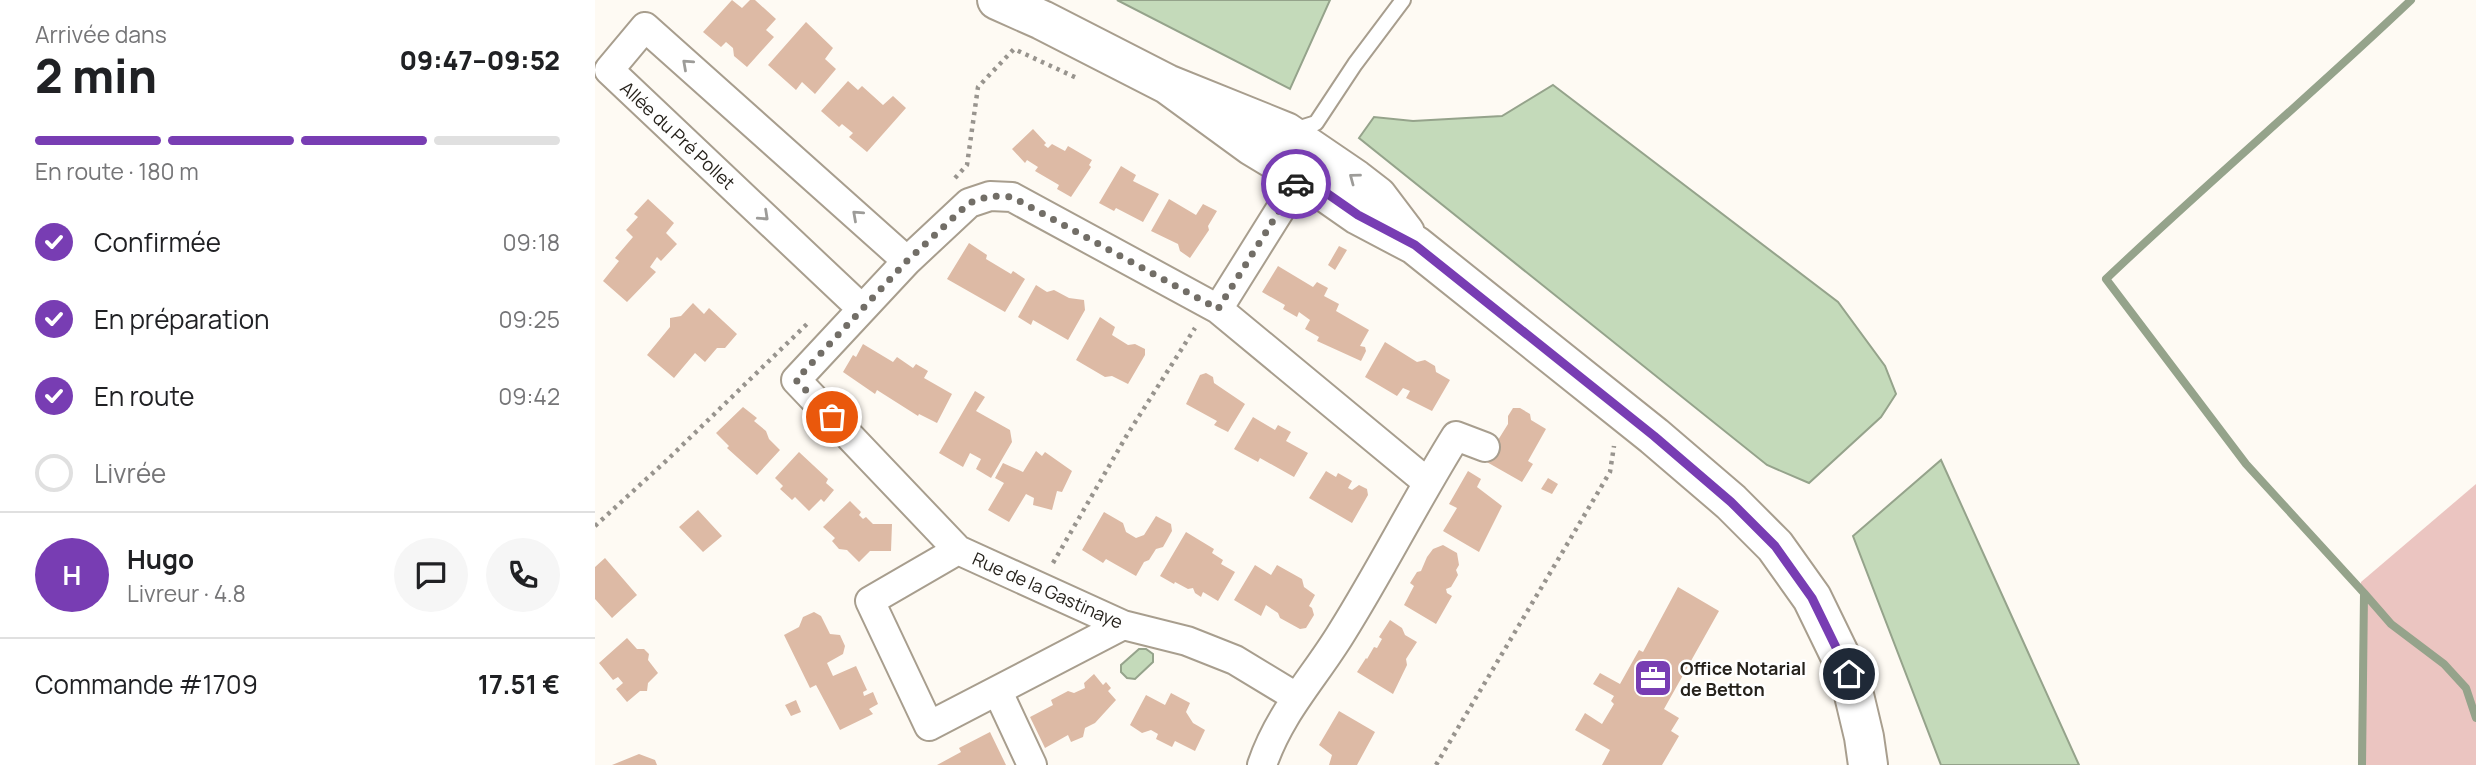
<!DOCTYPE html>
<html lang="fr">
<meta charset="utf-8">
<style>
:root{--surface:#fff;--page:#f6f6f6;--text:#202124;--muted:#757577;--line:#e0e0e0;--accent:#783db3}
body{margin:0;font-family:Manrope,sans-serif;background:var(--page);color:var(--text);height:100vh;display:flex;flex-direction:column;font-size:26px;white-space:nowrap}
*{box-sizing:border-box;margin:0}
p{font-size:23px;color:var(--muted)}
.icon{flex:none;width:38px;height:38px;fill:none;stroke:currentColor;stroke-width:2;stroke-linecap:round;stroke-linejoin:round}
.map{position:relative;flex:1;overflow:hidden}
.drawer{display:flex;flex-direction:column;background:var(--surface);width:595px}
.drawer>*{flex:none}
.pin{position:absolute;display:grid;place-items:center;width:60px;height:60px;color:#fff;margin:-30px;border:4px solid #fff;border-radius:50%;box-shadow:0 2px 7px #0007}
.courier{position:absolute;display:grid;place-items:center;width:70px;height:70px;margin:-35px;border:5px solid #783db3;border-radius:50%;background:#fff;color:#222;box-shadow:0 2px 9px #0007}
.summary em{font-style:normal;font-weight:800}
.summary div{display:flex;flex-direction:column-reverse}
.summary{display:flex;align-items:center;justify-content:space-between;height:119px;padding:0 35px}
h1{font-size:46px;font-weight:800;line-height:52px}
.bar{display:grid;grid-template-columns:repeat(4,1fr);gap:10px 7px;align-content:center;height:84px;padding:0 35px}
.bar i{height:9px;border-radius:5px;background:var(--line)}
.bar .selected{background:var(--accent)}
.bar p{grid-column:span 4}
.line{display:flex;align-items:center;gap:18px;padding:0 35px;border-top:2px solid var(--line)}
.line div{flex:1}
.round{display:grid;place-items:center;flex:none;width:74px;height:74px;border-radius:37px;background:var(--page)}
ol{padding:0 35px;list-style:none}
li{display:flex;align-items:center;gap:21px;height:77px}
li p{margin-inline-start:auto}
li .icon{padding:7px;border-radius:50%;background:var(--accent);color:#fff;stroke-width:4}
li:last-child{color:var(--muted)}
li i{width:38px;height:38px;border:4px solid var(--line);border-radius:50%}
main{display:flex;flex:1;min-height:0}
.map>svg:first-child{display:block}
</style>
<main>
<section class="drawer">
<div class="summary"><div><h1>2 min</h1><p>Arrivée dans</p></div><em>09:47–09:52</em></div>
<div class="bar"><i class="selected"></i><i class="selected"></i><i class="selected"></i><i></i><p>En route · 180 m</p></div>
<ol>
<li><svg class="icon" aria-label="check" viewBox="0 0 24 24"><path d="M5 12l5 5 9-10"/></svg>Confirmée<p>09:18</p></li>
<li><svg class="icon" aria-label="check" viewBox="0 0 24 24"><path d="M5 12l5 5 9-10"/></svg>En préparation<p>09:25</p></li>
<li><svg class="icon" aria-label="check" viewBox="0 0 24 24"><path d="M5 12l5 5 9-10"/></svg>En route<p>09:42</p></li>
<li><i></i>Livrée</li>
</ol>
<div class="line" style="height:126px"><b class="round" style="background:var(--accent);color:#fff">H</b><div><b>Hugo</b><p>Livreur · 4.8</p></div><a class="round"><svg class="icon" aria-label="chat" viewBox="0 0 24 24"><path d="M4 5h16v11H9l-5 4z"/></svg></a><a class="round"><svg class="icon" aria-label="phone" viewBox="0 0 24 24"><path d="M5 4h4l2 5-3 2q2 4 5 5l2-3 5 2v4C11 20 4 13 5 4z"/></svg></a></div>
<div class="line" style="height:91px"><div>Commande #1709</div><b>17.51 €</b></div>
</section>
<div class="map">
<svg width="1881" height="765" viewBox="0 0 1881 765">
<rect width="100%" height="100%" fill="#fefaf3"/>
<!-- green -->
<path fill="#ebc5c1" d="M1881 484V765H1763L1766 582Z"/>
<!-- water -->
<path fill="#c4daba" stroke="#95a38b" stroke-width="2" d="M522 0H735L695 89Z
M958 85 1243 302 1290 366 1301 394 1286 417 1214 483 1172 465 764 138 779 117 818 121 907 116Z
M1346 460 1484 765H1346L1258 536Z
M544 649H551L558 654V662L540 679 532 678 526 672V665Z"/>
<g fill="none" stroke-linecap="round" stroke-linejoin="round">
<!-- stream -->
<path stroke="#95a38b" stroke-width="8" d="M1769 593 1796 624 1849 664 1871 688 1881 718
M1767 765 1769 593 1651 464 1511 279C1611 184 1716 95 1816 0"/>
</g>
<!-- building -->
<path fill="#ddbaa5" d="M137 0 147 8 155 0H160L181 19 171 30 179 37 152 67 139 56 138 48 131 42 126 47 108 32Z
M211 22 238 48 230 59 241 69 220 94 207 82 201 90 173 65Z
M253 81 263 90 267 86 288 105 298 96 311 108 272 152 254 137 258 133 247 124 244 127 226 111Z
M438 129 451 143 449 145 453 148 457 144 470 151 473 146 497 160 494 165 496 167 476 197 462 189 464 185 440 171 443 167 432 160 430 163 417 149Z
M526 166 541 175 538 181 564 194 548 222 521 208 519 211 504 203Z
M53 199 79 223 71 233 82 244 66 261 62 257 55 267 61 272 32 302 8 281 24 261 20 258 38 237 31 230 43 217 39 214Z
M574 199 601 215 608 204 622 211 613 226 614 230 595 258 585 251 583 244 556 231Z
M374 243 392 255 391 259 416 274 418 271 430 279 410 312 352 279Z
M744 246 752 250 740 270 733 265Z
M683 266 718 287 722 282 733 288 729 296 744 304 741 311 774 330 765 346 770 347 771 351 766 361 722 341 724 337 710 329 715 320 704 312 702 317 688 309 690 305 667 292Z
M441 285 452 292 459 290 474 298 489 300 490 310 473 340 438 320 436 325 423 317Z
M98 303 109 314 114 308 142 334 130 348H122L110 362 100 353 79 378 52 355 75 327V318L86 316Z
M505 317 520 327 517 335 533 345 540 344 550 349V355L533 384 517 376 510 377 481 360Z
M790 342 822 362 830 360 840 366 841 372 855 380 837 411 811 398 815 391 808 388 802 396 770 377Z
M268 344 298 362 302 357 318 368 321 364 333 371 329 378 357 394 342 423 324 414 323 416 282 390 280 394 248 372 258 355 261 357Z
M611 373 618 377 619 383 650 404 633 432 619 425 622 421 591 404 605 375Z
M380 391 390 397 381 411 415 430 417 442 396 478 381 469 386 459 375 453 368 467 344 453Z
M148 407 162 418 159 421 171 431 174 439 185 450 162 475 132 448 134 446 121 433Z
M918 408H925L935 414 936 420 951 429 933 461 938 464 927 482 890 461 913 424V416Z
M658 417 680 430 683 425 696 432 691 441 713 453 699 477 665 458 663 462 639 449Z
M441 451 447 456 450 452 477 471 467 492 462 491 457 510 438 505 439 498 431 494 414 522 393 510 409 483 400 478 408 463 428 472Z
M204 452 233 479 231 483 239 490 229 502 226 499 214 511 200 497 197 500 185 489 188 486 180 478Z
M731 471 741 477 743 473 757 481 753 488 757 490 764 485 772 489 773 495 757 523 714 498Z
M873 471 886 479 882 487 907 506 884 552 848 531 862 508 854 504Z
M953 478 963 484 957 494 946 489Z
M255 501 266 512 264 515 268 519 271 517 278 524H297L296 551H275L264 562 252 550 244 549 237 541 240 538 228 527Z
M103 510 127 536 108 552 84 527Z
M509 512 528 523 531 532 541 538 549 535 561 516 576 524 577 531 568 547 561 549 554 560 549 562 541 576 511 559 508 563 487 550Z
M591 532 619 549 617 553 628 560 626 564 640 572 623 601 608 592 606 597 600 593 598 588 593 589 580 582 579 584 565 576Z
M848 545 862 553 864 565 861 570 863 575 856 587 851 589 852 593 857 596 841 624 809 605 819 586 815 583 822 572 826 571 832 557 838 549Z
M10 558 42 595 17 618 0 599V567Z
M660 565 676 575 682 565 707 579 709 587 720 595 714 606 717 608 719 615 711 628 705 629 685 618 683 613 671 605 666 616 639 600Z
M1083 587 1124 611 1069 709 1084 718 1076 731 1084 736 1067 765H1007L1015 750 980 730 990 713 1007 724 1019 704 1016 701 1019 696 998 684 1005 673 1025 684 1044 650 1048 652Z
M219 612 226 616 235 634 245 635 250 646 248 654 232 663 238 676 261 666 272 690 268 692 269 696 278 692 283 704 274 709 278 714 245 730 221 685 215 688 189 635 204 627 208 617Z
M795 620 807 628 810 635 822 642 811 659 812 665 798 694 762 672 771 658 772 659 779 647 782 648 787 639 784 637Z
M32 638 42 649H49L54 654 53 660 63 673 53 683 52 691H45L32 702 21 689 28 683 23 677 18 680 4 663Z
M499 674 508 685 511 682 516 688 513 691 521 700 500 723 490 728 488 737 476 742 473 735 450 748 435 717 458 705 456 700 473 691 479 693 490 688 489 683Z
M576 693 595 703 591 712 598 723 610 730 600 751 580 741 577 747 561 739 563 734 556 730 547 733 535 725 551 695 570 705Z
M201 700 206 712 196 716 190 705Z
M744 711 780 732 762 765H734L737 755 724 745Z
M395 732 411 765H342L366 752 364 748Z
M44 754 60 760 62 765H17Z"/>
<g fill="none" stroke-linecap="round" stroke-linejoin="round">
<defs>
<path id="lane" d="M699 130 721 123 760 64 808 0"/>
<path id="street" d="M266 308 14 70 50 27 312 261
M623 309 700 186 718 161
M363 550 275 601 334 726 528 625
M403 692 437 765
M701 697 640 660 592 641 528 625 363 550 201 380 312 261 374 203 395 196 417 197 623 309 832 482
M667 765C685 712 719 678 747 632 787 568 821 500 861 436L890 447"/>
<path id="secondary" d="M402 0 447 20 572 84 691 132 760 179 782 196 810 233
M572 84 657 146 707 176 763 215 820 245 1059 436 1136 502 1180 546 1217 598 1254 674 1269 737 1273 765"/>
</defs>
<!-- lane casing -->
<use href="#lane" stroke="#a89e8e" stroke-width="18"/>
<!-- street casing -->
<use href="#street" stroke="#a89e8e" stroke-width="32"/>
<!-- secondary casing -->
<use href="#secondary" stroke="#a89e8e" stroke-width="42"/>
<!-- path -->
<path stroke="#98948e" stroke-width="4.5" stroke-dasharray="3.5 5" stroke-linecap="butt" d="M360 178 372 165 383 87 419 49 484 79
M0 526 71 461 212 324
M458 563 532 435 600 328
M841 765 1015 472 1019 446"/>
<!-- lane -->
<use href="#lane" stroke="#fff" stroke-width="14"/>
<!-- street -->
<use href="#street" stroke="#fff" stroke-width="28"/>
<!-- secondary -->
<use href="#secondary" stroke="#fff" stroke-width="38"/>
</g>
<!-- one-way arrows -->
<defs><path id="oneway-chevron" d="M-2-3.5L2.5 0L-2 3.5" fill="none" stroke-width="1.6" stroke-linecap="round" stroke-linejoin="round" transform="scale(1.75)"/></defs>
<g stroke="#9d9c99">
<use href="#oneway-chevron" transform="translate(92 64) rotate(-138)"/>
<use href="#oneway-chevron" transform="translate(759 178) rotate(-143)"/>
<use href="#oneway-chevron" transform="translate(262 215) rotate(-138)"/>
<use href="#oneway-chevron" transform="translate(169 216) rotate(43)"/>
</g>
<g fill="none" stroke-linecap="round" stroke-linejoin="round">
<!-- done -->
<path stroke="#726e67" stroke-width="7" stroke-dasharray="0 12.6" d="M237 417 201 380 312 261 374 203 395 196 417 197 623 309 701 184"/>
<!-- route -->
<path stroke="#783db3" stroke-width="9" d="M701 184 707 176 763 215 820 245 1059 436 1136 502 1180 546 1217 598 1254 674"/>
</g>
<!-- icons -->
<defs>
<symbol id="office-square" viewBox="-11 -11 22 22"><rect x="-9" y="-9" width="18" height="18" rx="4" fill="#783db3" stroke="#fff"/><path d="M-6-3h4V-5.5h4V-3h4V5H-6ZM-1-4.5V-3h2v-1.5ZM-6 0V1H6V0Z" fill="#fff"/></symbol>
</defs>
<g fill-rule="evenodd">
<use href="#office-square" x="1036" y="656" width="44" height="44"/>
</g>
<g text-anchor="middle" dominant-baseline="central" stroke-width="5" stroke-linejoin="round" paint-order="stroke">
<!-- street labels -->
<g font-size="18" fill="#26221c" stroke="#fff">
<text transform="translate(83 135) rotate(43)">Allée du Pré Pollet</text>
<text transform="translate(453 590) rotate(24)">Rue de la Gastinaye</text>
</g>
<!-- poi labels -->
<g font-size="18" font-weight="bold" fill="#26221c" stroke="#fff" text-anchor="start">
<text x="1085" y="668">Office Notarial<tspan x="1085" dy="21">de Betton</tspan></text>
</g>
</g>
</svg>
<div class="pin" style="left:237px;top:417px;background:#ea580c"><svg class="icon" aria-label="bag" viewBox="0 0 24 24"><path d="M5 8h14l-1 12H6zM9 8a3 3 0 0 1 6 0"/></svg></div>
<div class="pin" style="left:1254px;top:674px;background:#1f2937"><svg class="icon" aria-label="home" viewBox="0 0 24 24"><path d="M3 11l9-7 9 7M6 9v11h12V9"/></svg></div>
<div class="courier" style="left:701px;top:184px"><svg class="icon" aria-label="car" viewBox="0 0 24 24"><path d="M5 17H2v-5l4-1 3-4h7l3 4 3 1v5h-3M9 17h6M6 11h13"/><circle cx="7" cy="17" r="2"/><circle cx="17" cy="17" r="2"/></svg></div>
</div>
</main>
